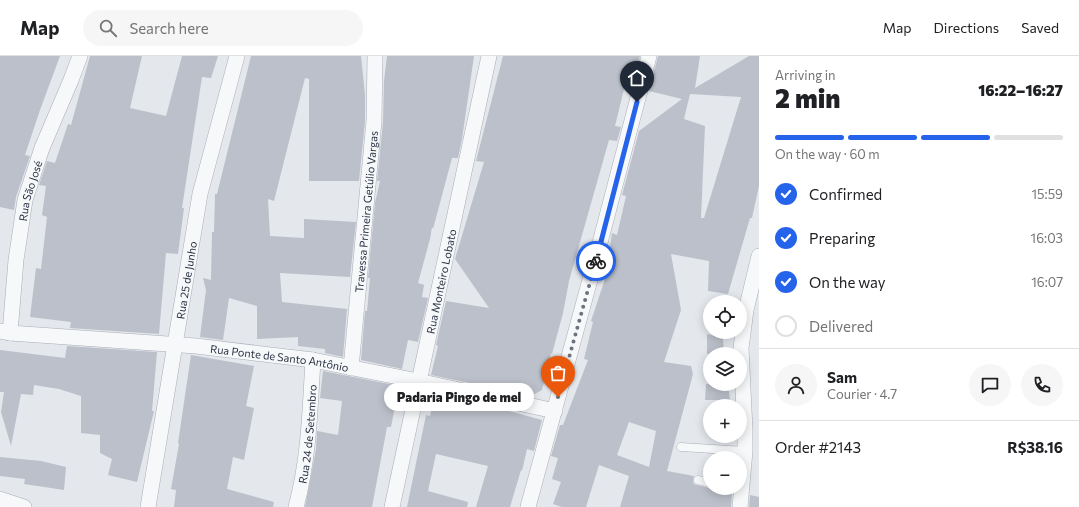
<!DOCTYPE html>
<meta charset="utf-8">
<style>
:root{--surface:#fff;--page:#f6f6f6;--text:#202124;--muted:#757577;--line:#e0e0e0;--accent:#2563eb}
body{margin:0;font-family:Commissioner,sans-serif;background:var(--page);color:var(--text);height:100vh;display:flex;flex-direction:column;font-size:15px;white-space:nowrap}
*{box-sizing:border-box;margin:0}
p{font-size:13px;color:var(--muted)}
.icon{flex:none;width:22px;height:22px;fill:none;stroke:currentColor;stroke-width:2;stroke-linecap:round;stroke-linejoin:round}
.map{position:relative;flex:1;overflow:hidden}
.details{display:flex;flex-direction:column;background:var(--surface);width:320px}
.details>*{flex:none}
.buttons{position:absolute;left:703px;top:239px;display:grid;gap:8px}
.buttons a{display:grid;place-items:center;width:44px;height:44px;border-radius:50%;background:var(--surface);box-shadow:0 2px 10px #0003;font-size:20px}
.pin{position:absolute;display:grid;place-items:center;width:34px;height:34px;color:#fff;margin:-41px -17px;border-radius:50% 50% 50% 0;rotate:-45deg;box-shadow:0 0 4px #0007}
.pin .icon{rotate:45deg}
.courier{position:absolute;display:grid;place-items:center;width:40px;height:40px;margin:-20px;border:3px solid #2563eb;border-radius:50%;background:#fff;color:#222;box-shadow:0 1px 5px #0007}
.bubble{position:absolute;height:28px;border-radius:14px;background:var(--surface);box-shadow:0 2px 10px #0003;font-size:13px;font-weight:800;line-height:28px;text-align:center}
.summary em{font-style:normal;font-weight:800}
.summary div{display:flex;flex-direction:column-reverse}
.summary{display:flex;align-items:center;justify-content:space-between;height:68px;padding:0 16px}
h1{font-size:26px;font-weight:800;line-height:30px}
.bar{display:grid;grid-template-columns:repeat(4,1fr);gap:6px 4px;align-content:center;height:48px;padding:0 16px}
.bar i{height:5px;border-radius:3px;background:var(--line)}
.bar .selected{background:var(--accent)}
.bar p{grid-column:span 4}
.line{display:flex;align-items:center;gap:10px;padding:0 16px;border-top:1px solid var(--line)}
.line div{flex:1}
.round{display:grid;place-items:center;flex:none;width:42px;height:42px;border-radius:21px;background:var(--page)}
ol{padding:0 16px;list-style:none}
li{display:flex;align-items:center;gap:12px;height:44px}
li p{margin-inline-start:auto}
li .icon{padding:4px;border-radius:50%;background:var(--accent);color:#fff;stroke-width:4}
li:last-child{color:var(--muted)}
li i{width:22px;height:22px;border:2px solid var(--line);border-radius:50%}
header{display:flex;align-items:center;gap:24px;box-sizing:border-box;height:56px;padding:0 20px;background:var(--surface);border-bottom:1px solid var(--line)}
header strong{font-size:19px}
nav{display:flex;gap:22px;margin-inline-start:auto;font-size:14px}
.search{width:280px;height:36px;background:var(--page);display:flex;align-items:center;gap:10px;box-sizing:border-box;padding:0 14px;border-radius:22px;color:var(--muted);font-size:15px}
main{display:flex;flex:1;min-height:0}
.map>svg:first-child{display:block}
</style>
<header>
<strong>Map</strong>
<div class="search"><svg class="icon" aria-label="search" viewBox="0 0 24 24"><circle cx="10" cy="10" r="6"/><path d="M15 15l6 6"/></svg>Search here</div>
<nav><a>Map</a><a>Directions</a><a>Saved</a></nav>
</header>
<main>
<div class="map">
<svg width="759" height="451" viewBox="0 0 759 451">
<rect width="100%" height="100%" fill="#e4e7ec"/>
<!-- building -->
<path fill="#bbc0ca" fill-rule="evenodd" d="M0 0H60L40 54 25 99 30 100 16 141 14 154 0 151Z
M90 0H142L130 52 166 60 182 0H218L211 22 202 21 182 152H184L178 198 166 197 159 278 70 272 71 266 30 261 36 212 41 213 47 161 42 159 46 130 39 129 47 105 55 107 68 68 71 69Z
M251 0H361L365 39V65L359 125H309V23L305 22 274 145 268 143 270 180 304 182V163L356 166 350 221 280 217 282 246 347 253 343 301 325 297V293L298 290V281L257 283V250L229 242 223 284 200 281 206 234 203 222 211 224 212 176H214L215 138H217Z
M387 0H474L462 83 458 102H452L433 173 432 171 430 183 418 227 424 229 422 241 428 242 418 286 408 284 402 313 361 304 365 255H367L370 222H368L375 147 380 125H377L383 66 384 25Z
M503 0H640L632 30 625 29 615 70 621 71 617 85 609 84 569 225 563 257 552 298 551 297 542 334 531 340 431 319 438 290 436 289 446 245 489 252 455 203 484 106 476 105Z
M658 0H700L695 32 749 0H759V130L752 162H750L728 238 708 235 709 205 671 198 681 254 664 306 691 310 693 318 667 415 694 420 693 425 694 428 697 429 709 432 732 436 731 451H620L629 420 599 409 586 451H562L553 448 561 426 552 423 558 402 551 400 560 369H563L588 304 584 303 593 266 591 265 605 223 610 199H609L612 177 617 179 626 140 622 139 639 75 682 43 649 35ZM690 38 741 41 704 162H701L705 70 684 63ZM629 366 656 375 649 411 617 399Z
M707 278 723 282 724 298H707Z
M67 290 157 296 152 355H154L137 426 108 419 112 403 100 397V379L81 377V340L59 333 34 329 33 339 21 338 11 390 1 356 4 336H0V294L65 302Z
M191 299 254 310 246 350 254 352 244 404 233 401 227 433 274 446 273 451H174L176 434 171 433 179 388 178 387Z
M323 315 399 330 391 371H387L372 451H305L316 393 317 375 338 379 342 345 320 342Z
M706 328H728L730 344H705Z
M435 338 506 354H505L542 364 534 395 527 393 522 415 521 414 510 451H476L488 410 436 398 428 435 468 446 467 451H407L426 359 430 360Z
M0 401 41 405 66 411 64 434 24 428 25 423 0 420Z
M750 439 759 441V451H749Z"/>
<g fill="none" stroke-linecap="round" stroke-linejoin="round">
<defs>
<path id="lane" d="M681 391 745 395
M698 424 710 427"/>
<g id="street">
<path id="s1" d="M0 275 10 277 196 290 313 304 418 325 555 355"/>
<path id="s2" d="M10 277 16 204 25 144 42 92 71 24 80 0"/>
<path id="s3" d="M351 312 374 65 375 0"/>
<path d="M0 443 24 451"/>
<path id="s4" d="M148 451 200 138 237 0"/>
<path id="s5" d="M296 451C309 403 310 353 313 304"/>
<path id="s6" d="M392 451 489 0"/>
<path d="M528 451 597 198 649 0"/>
<path d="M740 451 745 395V374L741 292 746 254 759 200"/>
</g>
</defs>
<!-- lane casing -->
<use href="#lane" stroke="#a9aeb7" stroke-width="9"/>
<!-- street casing -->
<use href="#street" stroke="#a9aeb7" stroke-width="16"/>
<!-- lane -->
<use href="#lane" stroke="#f7f8fa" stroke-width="8"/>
<!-- street -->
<use href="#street" stroke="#f7f8fa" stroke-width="15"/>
</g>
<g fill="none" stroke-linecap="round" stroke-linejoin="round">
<!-- done -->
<path stroke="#6c737f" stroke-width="4" stroke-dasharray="0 7.2" d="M558 341 596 205"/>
<!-- route -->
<path stroke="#2563eb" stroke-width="5" d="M596 205 637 46"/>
</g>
<g text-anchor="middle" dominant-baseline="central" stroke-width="3" stroke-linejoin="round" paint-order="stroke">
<!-- street labels -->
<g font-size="11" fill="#2b3445" stroke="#f4f6f9">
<text stroke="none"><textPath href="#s2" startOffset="144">Rua São José</textPath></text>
<text stroke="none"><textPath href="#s3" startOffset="157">Travessa Primeira Getúlio Vargas</textPath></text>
<text stroke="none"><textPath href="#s4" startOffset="230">Rua 25 de Junho</textPath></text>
<text stroke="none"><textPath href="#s6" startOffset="231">Rua Monteiro Lobato</textPath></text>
<text stroke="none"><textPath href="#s1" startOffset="281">Rua Ponte de Santo Antônio</textPath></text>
<text stroke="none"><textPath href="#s5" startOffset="74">Rua 24 de Setembro</textPath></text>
</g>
</g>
</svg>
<div class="buttons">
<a><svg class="icon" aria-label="locate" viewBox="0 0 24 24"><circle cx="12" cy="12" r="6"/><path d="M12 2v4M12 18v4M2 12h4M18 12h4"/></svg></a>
<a><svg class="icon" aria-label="layers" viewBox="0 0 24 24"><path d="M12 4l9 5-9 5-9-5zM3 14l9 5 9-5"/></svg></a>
<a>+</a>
<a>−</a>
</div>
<div class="pin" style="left:558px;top:341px;background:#ea580c"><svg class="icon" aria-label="bag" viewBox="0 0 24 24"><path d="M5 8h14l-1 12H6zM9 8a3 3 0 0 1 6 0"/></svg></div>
<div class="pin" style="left:637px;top:46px;background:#1f2937"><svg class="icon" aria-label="home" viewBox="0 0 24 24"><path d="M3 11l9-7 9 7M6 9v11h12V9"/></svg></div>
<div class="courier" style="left:596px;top:205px"><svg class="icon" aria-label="bike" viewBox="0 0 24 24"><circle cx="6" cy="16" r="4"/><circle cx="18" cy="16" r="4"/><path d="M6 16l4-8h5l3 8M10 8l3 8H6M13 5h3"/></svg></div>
<div class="bubble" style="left:384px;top:327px;width:150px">Padaria Pingo de mel</div>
</div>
<section class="details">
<div class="summary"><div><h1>2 min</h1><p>Arriving in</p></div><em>16:22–16:27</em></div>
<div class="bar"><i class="selected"></i><i class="selected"></i><i class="selected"></i><i></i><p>On the way · 60 m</p></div>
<ol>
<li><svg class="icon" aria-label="check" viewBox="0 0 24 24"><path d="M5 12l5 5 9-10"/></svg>Confirmed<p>15:59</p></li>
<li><svg class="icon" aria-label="check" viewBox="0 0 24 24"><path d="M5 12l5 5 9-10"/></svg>Preparing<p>16:03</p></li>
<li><svg class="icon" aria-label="check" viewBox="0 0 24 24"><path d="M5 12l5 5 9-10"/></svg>On the way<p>16:07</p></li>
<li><i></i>Delivered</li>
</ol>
<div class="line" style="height:72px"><a class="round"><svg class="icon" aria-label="person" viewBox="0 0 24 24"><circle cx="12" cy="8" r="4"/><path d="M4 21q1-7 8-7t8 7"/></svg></a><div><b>Sam</b><p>Courier · 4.7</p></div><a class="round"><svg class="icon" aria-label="chat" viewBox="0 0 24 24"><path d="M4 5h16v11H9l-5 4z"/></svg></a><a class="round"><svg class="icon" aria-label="phone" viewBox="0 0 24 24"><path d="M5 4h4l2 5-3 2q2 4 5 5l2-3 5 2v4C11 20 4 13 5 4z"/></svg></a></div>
<div class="line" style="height:52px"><div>Order #2143</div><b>R$38.16</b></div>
</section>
</main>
